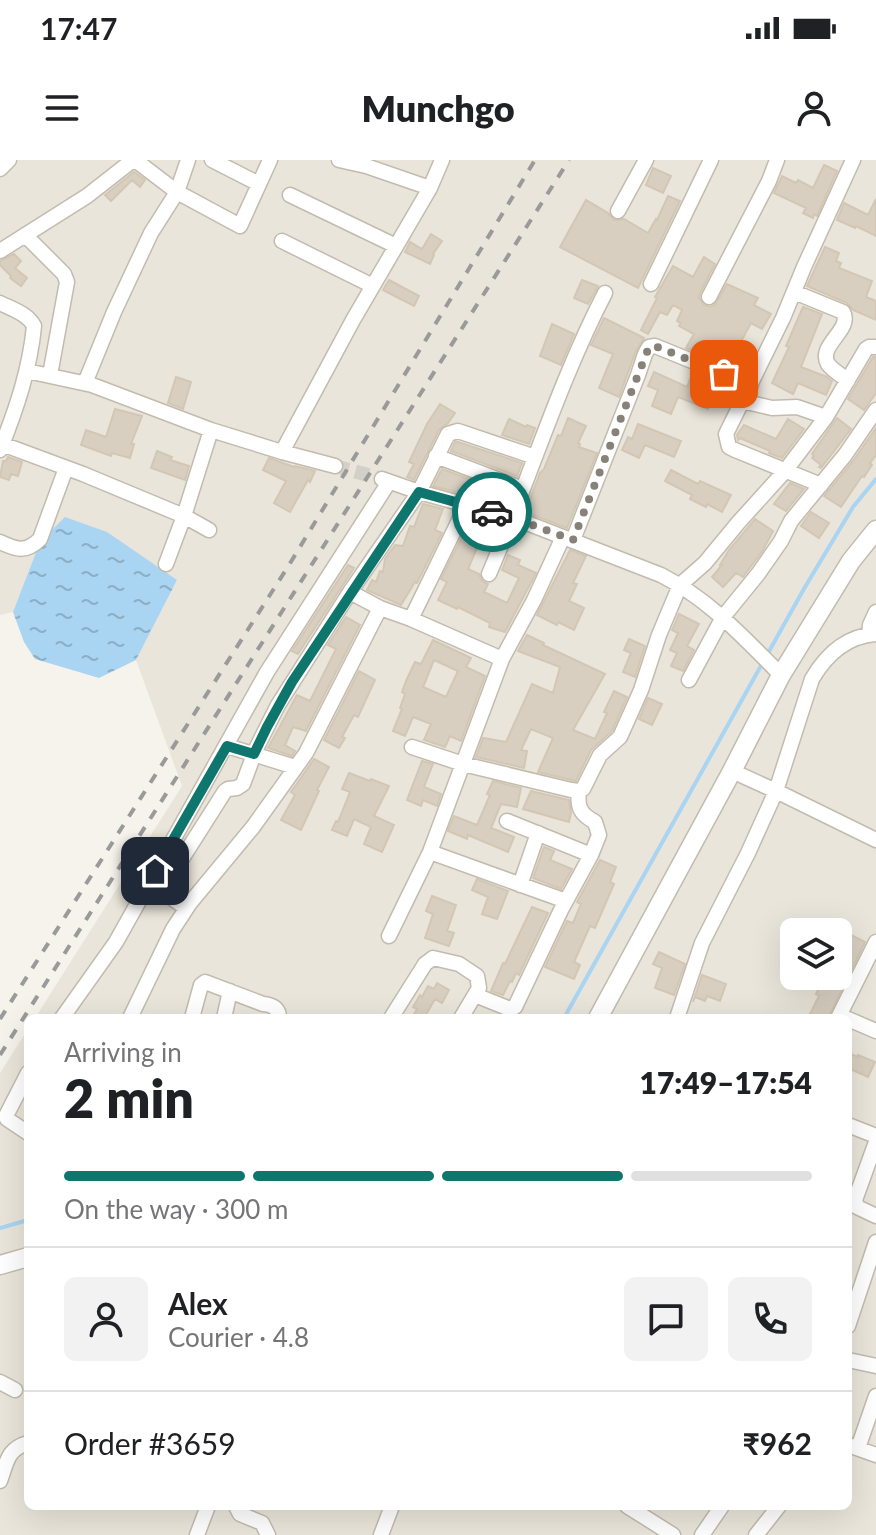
<!DOCTYPE html>
<meta charset="utf-8">
<style>
:root{--surface:#fff;--page:#f2f2f2;--text:#202124;--muted:#757577;--line:#e0e0e0;--accent:#0f766e}
body{margin:0;font-family:Lato,sans-serif;background:var(--page);color:var(--text);height:100vh;display:flex;flex-direction:column;font-size:30px;white-space:nowrap}
*{box-sizing:border-box;margin:0}
p{font-size:26px;color:var(--muted)}
.icon{flex:none;width:44px;height:44px;fill:none;stroke:currentColor;stroke-width:2;stroke-linecap:round;stroke-linejoin:round}
.map{position:relative;flex:1;overflow:hidden}
.side{position:absolute;left:24px;top:854px;width:828px;height:496px;display:flex;flex-direction:column;background:var(--surface);border-radius:12px;box-shadow:0 8px 32px #0002}
.side>*{flex:none}
.fabs{position:absolute;left:780px;top:758px;display:grid;gap:16px}
.fabs a{display:grid;place-items:center;width:72px;height:72px;border-radius:12px;background:var(--surface);box-shadow:0 8px 32px #0002;font-size:40px}
.pin{position:absolute;display:grid;place-items:center;width:68px;height:68px;color:#fff;margin:-34px;border-radius:16px;box-shadow:0 4px 12px #0006}
.courier{position:absolute;display:grid;place-items:center;width:80px;height:80px;margin:-40px;border:6px solid #0f766e;border-radius:50%;background:#fff;color:#222;box-shadow:0 2px 10px #0007}
.summary em{font-style:normal;font-weight:800}
.summary div{display:flex;flex-direction:column-reverse}
.summary{display:flex;align-items:center;justify-content:space-between;height:136px;padding:0 40px}
h1{font-size:52px;font-weight:800;line-height:60px}
.bar{display:grid;grid-template-columns:repeat(4,1fr);gap:12px 8px;align-content:center;height:96px;padding:0 40px}
.bar i{height:10px;border-radius:6px;background:var(--line)}
.bar .active{background:var(--accent)}
.bar p{grid-column:span 4}
.line{display:flex;align-items:center;gap:20px;padding:0 40px;border-top:2px solid var(--line)}
.line div{flex:1}
.round{display:grid;place-items:center;flex:none;width:84px;height:84px;border-radius:12px;background:var(--page)}
.status{display:flex;justify-content:space-between;align-items:center;height:56px;padding:0 40px;background:var(--surface);direction:ltr}
.status svg{height:22px;fill:currentColor}
header{display:flex;justify-content:space-between;align-items:center;height:104px;padding:0 40px;background:var(--surface);font-size:36px;font-weight:800}
.map>svg:first-child{display:block}
</style>
<div class="status"><b>17:47</b><svg viewBox="0 0 49 12"><path d="M0 12V9h3v3zM5 12V6h3v6zM10 12V3h3v9zM15 12V0h3v12zM26 1h20v11H26zM47 4h2v5h-2z"/></svg></div>
<header><svg class="icon" aria-label="menu" viewBox="0 0 24 24"><path d="M4 6h16M4 12h16M4 18h16"/></svg>Munchgo<svg class="icon" aria-label="person" viewBox="0 0 24 24"><circle cx="12" cy="8" r="4"/><path d="M4 21q1-7 8-7t8 7"/></svg></header>
<div class="map">
<svg width="876" height="1375" viewBox="0 0 876 1375">
<defs>
<pattern id="water-ripples" width="26" height="14" patternUnits="userSpaceOnUse" patternTransform="scale(2)"><rect width="26" height="14" fill="#a9d4f2"/><path d="M2 4q2-2 4 0t4 0M15 11q2-2 4 0t4 0" fill="none" stroke="#8caec5"/></pattern>
</defs>
<rect width="100%" height="100%" fill="#f6f3ec"/>
<!-- residential -->
<path fill="#eae5da" fill-rule="evenodd" d="M0 0H876V1375H0V913L28 869V1346H848V858H35L182 626 136 500 177 420 40 383 13 452 0 455ZM794 772H838V816H794Z"/>
<!-- water -->
<path fill="url(#water-ripples)" d="M65 357 107 372 177 420 136 500 99 518 35 499 24 482 13 452 40 382Z"/>
<g fill="none" stroke-linecap="round" stroke-linejoin="round">
<!-- stream -->
<path stroke="#a9d4f2" stroke-width="4" d="M564 858 805 427 853 347 876 319
M0 1068 28 1060"/>
</g>
<!-- building -->
<path fill="#d8cfc1" stroke="#d3c7b4" stroke-width="2" fill-rule="evenodd" d="M824 5 837 11 817 56 814 54 813 58 803 53 806 48 774 33 782 16 796 23 798 20 813 28Z
M653 8 671 16 663 33 646 25Z
M134 12 145 20 140 27 132 20 111 41 105 35Z
M668 36 680 41 638 128 560 87 586 40 608 53 614 60 624 59 648 73 656 59 657 60Z
M876 39V76L856 66 855 68 837 60 844 43 868 55Z
M431 74 442 81 433 94 434 95 430 104 405 92 410 82 422 89Z
M825 87 839 93 836 101 841 103 839 108 872 121 866 137 876 141V160L853 150 847 143 807 126Z
M14 94 21 101 15 108 27 118 21 126 10 118 11 116 0 105V101Z
M704 97 715 104 700 133 699 138 704 145 710 147 715 145 727 124 758 138 754 145 771 154 762 169 751 163 733 196 749 205 745 212 686 188 694 174 679 166 681 163 677 161 682 150 673 145 667 155 660 152 648 174 641 170 657 138 655 137 673 106 693 117Z
M389 120 419 136 414 146 383 130Z
M582 120 598 126 588 144 574 138Z
M803 147 822 154 801 207 827 217 832 221 826 235 798 223 793 234 772 223 789 187 786 186Z
M604 158 644 178 636 191 619 237 599 228 613 194 591 185Z
M552 164 574 174 561 205 540 196Z
M873 197H876V233L864 250 848 239Z
M654 212 687 227 693 212 737 230 733 237 715 232 708 249 678 237 671 254 652 246 658 230 648 226Z
M176 217 191 222 183 249 168 243Z
M440 244 455 253 448 263 439 270 414 320 407 317 414 304 409 302 427 264Z
M115 249 142 256 131 284H134L130 298 112 293 111 296 81 285 86 270 106 277Z
M568 258 586 266 578 283 580 284 579 287 597 293 567 368 525 352 540 313 544 309 558 275 561 276Z
M837 258 851 269 821 308 819 307 821 305 812 298 814 296 812 294Z
M509 259 526 267 527 265 535 268 529 284 502 275Z
M788 259 804 269 782 298 769 293 770 291 740 278 738 280 737 275 744 265 776 279Z
M638 264 681 281 674 297 645 285 639 298 622 290 628 277 632 279Z
M876 268V295L870 303 872 305 864 317 862 316 841 347 824 336 853 301Z
M455 282H458L522 303 517 316 451 291Z
M157 291 172 297 170 300 189 306 185 320 151 308Z
M8 297 22 302 18 316 11 314 9 320 0 317 3 301H6Z
M269 298 294 307 295 306 315 311 310 322 308 320 290 352 274 343 286 321 263 310Z
M442 309 482 324 476 337 433 326Z
M671 310 698 324 700 321 731 335 722 352 707 344 706 347 690 339 692 335 665 321Z
M790 323 804 329 786 351 774 344Z
M423 344 443 349 435 370 442 373 417 423 415 422 401 445 367 430 372 420 376 422 380 411 383 412 385 399 395 385 403 386 410 366 414 367Z
M811 352 829 363 819 378 801 366Z
M473 357 492 363 484 383 480 381 468 409 479 414 482 421 488 424 484 432 507 443 519 418 502 410 508 395 520 400 518 405 536 413 505 472 489 467 490 463 458 447 457 449 438 440 447 422 441 419 462 377 464 378Z
M755 359 773 371 763 390 743 417 736 413 723 427 712 417 722 405H720L729 390Z
M570 390 586 396 573 423 577 424 569 441 584 448 574 470 558 462 557 465 537 455Z
M348 405 354 408 298 494 292 491Z
M679 454 699 464 687 486 694 490 683 511 671 506 677 493 670 490 678 473 672 470Z
M346 457 360 465 306 571 293 567 285 585 295 591 292 596 268 588 297 535 310 541 336 489 328 485Z
M527 475 544 483 543 485 605 514 573 570 595 579 607 553 604 552 614 531 627 537 612 571 591 590 576 621 538 612 553 578 531 569 521 590 527 591 524 608 476 597 483 578 506 582 532 524 553 533 560 507 518 491Z
M629 479 645 486 635 517 623 512 631 493 624 490Z
M433 480 471 498 466 507 485 516 461 581 450 576 445 587 424 580 431 564 413 557 405 576 393 571 402 549 400 548 405 534 402 532 406 521 415 502 421 504ZM434 500 458 511 446 537 423 527Z
M359 511 375 520 358 557 354 555 342 577 345 578 339 588 324 580Z
M648 538 662 544 652 565 639 559Z
M314 599 329 607 317 630 319 631 301 670 281 660 295 635 291 632Z
M422 601 433 604 424 627 441 634 437 646 423 640 421 646 407 640Z
M349 613 370 621 371 619 389 626 374 656 394 665 382 692 364 684 371 667 354 659 347 676 332 670 336 661 338 662 350 632 342 629Z
M493 621 521 628 517 647 501 644 491 668 514 677 508 692 468 675 467 679 448 671 454 656 477 665 490 635 487 634Z
M531 631 569 640 571 653 569 662 523 649Z
M544 687 554 691 550 700 572 709 561 729 533 718Z
M600 700 616 707 610 722 614 724 595 768 590 766 574 802 580 805 574 819 545 807 567 761 573 763 581 744 577 742Z
M477 719 508 731 497 759 482 754 488 737 472 730Z
M432 736 456 745 447 771 454 773 449 786 425 778 433 754 426 751Z
M532 747 548 753 519 815 516 813 512 822 510 821 503 835 491 831 503 803 505 804Z
M841 770 865 782 828 858H808L819 836 816 834 825 816H838V776Z
M659 792 685 804 674 835 655 828 662 808 653 804Z
M702 815 726 824 720 841 707 836 705 841 695 837 693 842Z
M437 823 449 830 442 843 435 839 424 858H412L417 849 413 847 420 835 422 837 428 826 434 829Z
M848 893 858 897V895L875 902 868 917 848 908Z"/>
<g fill="none" stroke-linecap="round" stroke-linejoin="round">
<!-- minor-tunnel -->
<path stroke="#d4d0c8" stroke-width="14" stroke-dasharray="14 7" stroke-linecap="butt" d="M335 306 382 319"/>
<defs>
<path id="minor" d="M135 0 177 32 240 66 270 0
M212 0 259 24
M339 0 366 6 430 28
M0 9 9 0
M290 35 396 86
M618 51 646 0
M25 75 64 114 67 122 50 215
M282 81 373 126
M0 91 87 36 133 0
M651 124 711 0
M794 132 843 152C853 170 817 185 828 204 832 210 842 216 848 220
M709 137 769 21 777 0
M0 143C12 149 28 154 34 166 30 209 16 250 0 290
M27 211 92 225 211 270 282 292 335 306
M85 223 114 152 151 73 177 32 188 0
M742 241 772 248 797 247 826 257
M2 284 83 314 184 356 209 370
M282 292 353 160 430 28 442 0
M436 296 523 329
M382 319 419 332 514 358 661 415C710 440 743 477 781 515
M821 325 735 290 729 287 726 274 783 158 804 107 853 0
M573 380 638 215 645 194 649 187 655 186 751 225
M0 382C17 390 26 393 40 379L66 308
M166 404 184 356 211 270
M489 414C529 321 558 224 605 133
M350 432 380 448 411 459 502 499
M411 459 467 344
M869 475 870 465 876 452
M689 520 723 457 758 414 781 381 791 361 845 295 876 250
M227 586 295 607
M412 587 463 604 571 630 579 631 583 629 600 595 620 577 641 530 659 475 680 425 705 403 738 363 785 311 826 257 866 189 869 187H876
M732 611 776 631 876 680
M507 661 591 695
M430 692 566 741
M520 725 538 673
M186 748 166 734 164 727 225 631 228 629 237 628 243 624 256 589 278 545 350 432 419 332 448 274 458 271 535 297
M389 776 430 692 502 499 534 440 563 377
M475 835 510 849 515 847 561 750 591 695 599 675 595 662C580 654 577 647 579 631
M62 858 116 782 267 512 389 322
M130 858 173 769 190 743 253 667 306 593 380 448
M192 858 201 825 205 822 263 844C273 845 279 848 279 858
M224 858 230 831
M391 858 425 804 433 798 459 804 477 816 479 828 461 858
M677 858 702 783 748 693 776 631 812 519C826 495 847 476 876 474
M838 858 876 782
M848 859 876 871
M28 913 6 956 7 959 28 973
M848 965 876 976
M876 982 855 1040 857 1047 876 1056
M848 1166 876 1082
M848 1200 876 1206
M0 1222 15 1230
M848 1285 876 1295
M858 1288 876 1236
M0 1321C7 1302 7 1289 28 1283
M236 1346 240 1354 262 1363 268 1375
M627 1346 673 1375
M197 1375 208 1346
M381 1375 392 1346
M702 1375 722 1346
M756 1375 779 1346"/>
<path id="tertiary" d="M598 858 732 611 781 515 851 401 876 370
M0 1105 28 1097"/>
</defs>
<!-- minor casing -->
<use href="#minor" stroke="#c2bbae" stroke-width="17"/>
<!-- tertiary casing -->
<use href="#tertiary" stroke="#c2bbae" stroke-width="21"/>
<!-- minor -->
<use href="#minor" stroke="#fff" stroke-width="14"/>
<!-- tertiary -->
<use href="#tertiary" stroke="#fff" stroke-width="18"/>
<!-- rail -->
<path stroke="#9a9a9a" stroke-width="4" stroke-dasharray="10 10" stroke-linecap="butt" d="M0 859 289 405 535 0
M0 895 569 0"/>
</g>
<g fill="none" stroke-linecap="round" stroke-linejoin="round">
<!-- done -->
<path stroke="#878178" stroke-width="8" stroke-dasharray="0 14.4" d="M492 352 514 358 573 380 649 187 655 186 724 214"/>
<!-- route -->
<path stroke="#0f766e" stroke-width="10" d="M155 711 227 586 254 594 267 567 292 522 419 332 492 352"/>
</g>
</svg>
<div class="fabs">
<a><svg class="icon" aria-label="layers" viewBox="0 0 24 24"><path d="M12 4l9 5-9 5-9-5zM3 14l9 5 9-5"/></svg></a>
</div>
<div class="pin" style="left:724px;top:214px;background:#ea580c"><svg class="icon" aria-label="bag" viewBox="0 0 24 24"><path d="M5 8h14l-1 12H6zM9 8a3 3 0 0 1 6 0"/></svg></div>
<div class="pin" style="left:155px;top:711px;background:#1f2937"><svg class="icon" aria-label="home" viewBox="0 0 24 24"><path d="M3 11l9-7 9 7M6 9v11h12V9"/></svg></div>
<div class="courier" style="left:492px;top:352px"><svg class="icon" aria-label="car" viewBox="0 0 24 24"><path d="M5 17H2v-5l4-1 3-4h7l3 4 3 1v5h-3M9 17h6M6 11h13"/><circle cx="7" cy="17" r="2"/><circle cx="17" cy="17" r="2"/></svg></div>
<section class="side">
<div class="summary"><div><h1>2 min</h1><p>Arriving in</p></div><em>17:49–17:54</em></div>
<div class="bar"><i class="active"></i><i class="active"></i><i class="active"></i><i></i><p>On the way · 300 m</p></div>
<div class="line" style="height:144px"><a class="round"><svg class="icon" aria-label="person" viewBox="0 0 24 24"><circle cx="12" cy="8" r="4"/><path d="M4 21q1-7 8-7t8 7"/></svg></a><div><b>Alex</b><p>Courier · 4.8</p></div><a class="round"><svg class="icon" aria-label="chat" viewBox="0 0 24 24"><path d="M4 5h16v11H9l-5 4z"/></svg></a><a class="round"><svg class="icon" aria-label="phone" viewBox="0 0 24 24"><path d="M5 4h4l2 5-3 2q2 4 5 5l2-3 5 2v4C11 20 4 13 5 4z"/></svg></a></div>
<div class="line" style="height:104px"><div>Order #3659</div><b>₹962</b></div>
</section>
</div>
